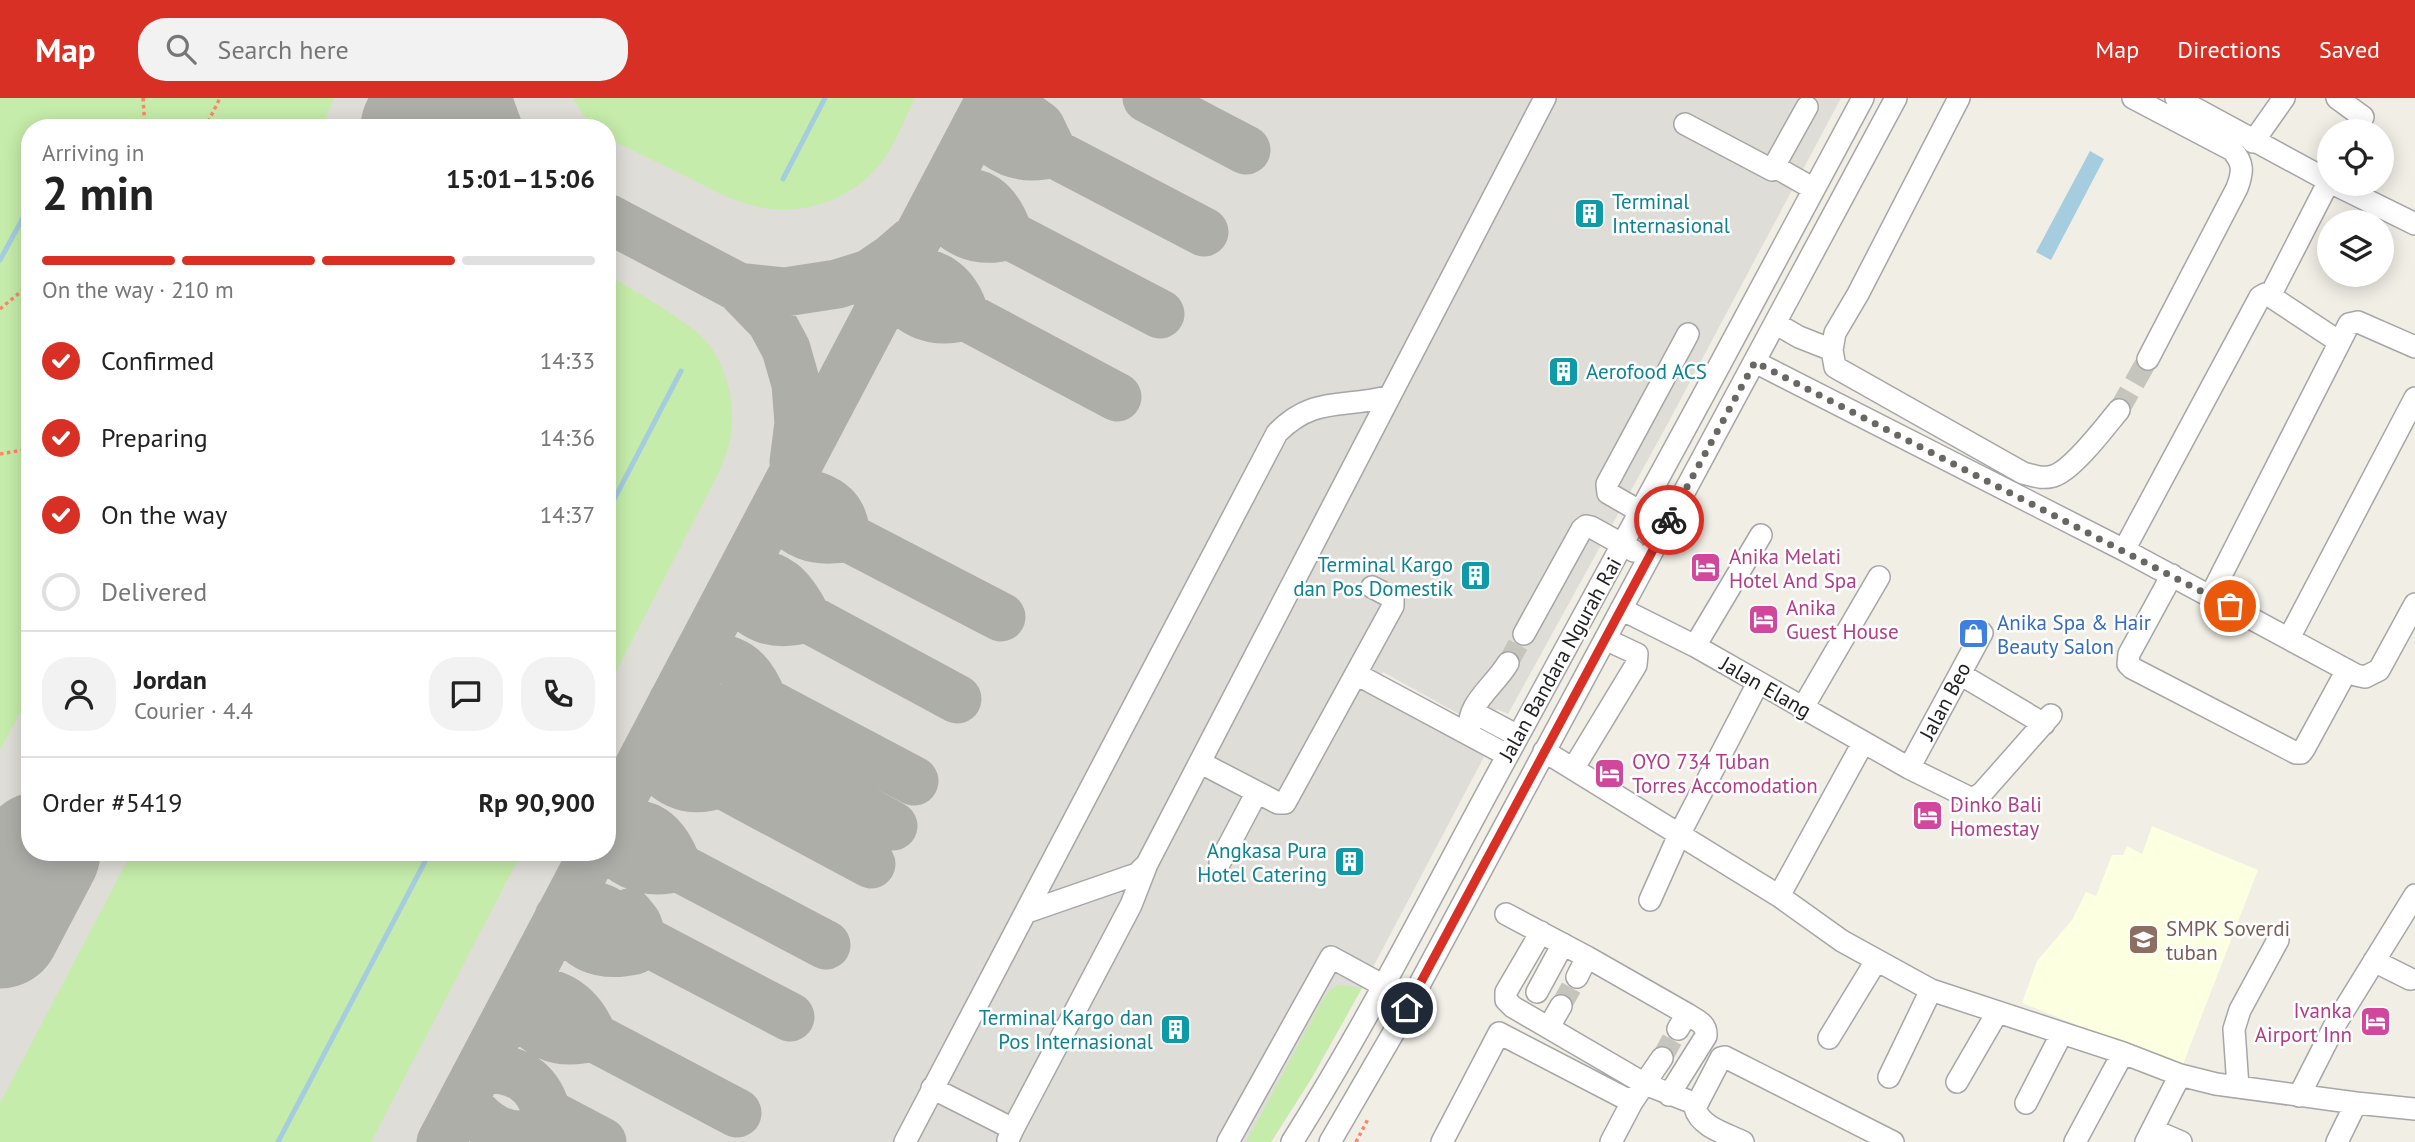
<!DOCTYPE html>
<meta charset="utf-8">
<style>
:root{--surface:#fff;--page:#f2f2f2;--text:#222;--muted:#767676;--line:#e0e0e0;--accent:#d93025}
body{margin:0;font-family:"PT Sans",sans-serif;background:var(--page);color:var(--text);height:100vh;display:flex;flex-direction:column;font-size:26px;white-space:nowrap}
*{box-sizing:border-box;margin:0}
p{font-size:23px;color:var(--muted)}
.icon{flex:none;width:38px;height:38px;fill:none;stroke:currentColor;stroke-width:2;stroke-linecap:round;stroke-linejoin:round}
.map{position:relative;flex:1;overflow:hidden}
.panel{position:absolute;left:21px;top:21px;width:595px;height:742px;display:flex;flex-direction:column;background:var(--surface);border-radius:28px;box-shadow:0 4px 18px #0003}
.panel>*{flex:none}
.tools{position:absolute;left:2317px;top:21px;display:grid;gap:14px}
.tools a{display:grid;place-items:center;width:77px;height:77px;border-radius:50%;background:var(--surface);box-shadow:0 4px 18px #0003;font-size:35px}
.pin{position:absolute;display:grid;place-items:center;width:60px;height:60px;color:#fff;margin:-30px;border:4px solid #fff;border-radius:50%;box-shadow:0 2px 7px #0007}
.courier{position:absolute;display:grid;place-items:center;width:70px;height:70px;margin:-35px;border:5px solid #d93025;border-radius:50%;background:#fff;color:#222;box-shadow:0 2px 9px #0007}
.head em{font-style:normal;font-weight:700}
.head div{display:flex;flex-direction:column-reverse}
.head{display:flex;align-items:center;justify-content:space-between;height:119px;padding:0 21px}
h1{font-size:46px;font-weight:700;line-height:52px}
.bar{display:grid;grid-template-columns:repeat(4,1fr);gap:10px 7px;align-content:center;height:84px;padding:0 21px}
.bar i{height:9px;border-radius:5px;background:var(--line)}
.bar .active{background:var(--accent)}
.bar p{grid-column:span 4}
.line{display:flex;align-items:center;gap:18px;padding:0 21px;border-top:2px solid var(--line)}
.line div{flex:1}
.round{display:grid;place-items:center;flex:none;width:74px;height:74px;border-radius:28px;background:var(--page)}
ol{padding:0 21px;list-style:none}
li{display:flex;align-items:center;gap:21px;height:77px}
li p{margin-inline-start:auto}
li .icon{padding:7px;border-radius:50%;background:var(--accent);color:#fff;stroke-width:4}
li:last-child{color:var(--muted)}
li i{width:38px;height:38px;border:4px solid var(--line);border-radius:50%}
header{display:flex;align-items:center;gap:42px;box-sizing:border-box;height:98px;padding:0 35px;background:var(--accent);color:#fff}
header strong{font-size:33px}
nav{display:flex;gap:38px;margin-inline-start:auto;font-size:24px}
.search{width:490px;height:63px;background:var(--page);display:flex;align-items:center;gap:18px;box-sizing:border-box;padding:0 24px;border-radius:28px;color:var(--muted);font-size:26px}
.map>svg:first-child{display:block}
</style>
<header>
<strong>Map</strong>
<div class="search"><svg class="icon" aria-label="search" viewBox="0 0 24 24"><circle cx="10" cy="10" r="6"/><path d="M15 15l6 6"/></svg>Search here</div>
<nav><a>Map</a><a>Directions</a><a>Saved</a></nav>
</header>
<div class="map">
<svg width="2415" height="1044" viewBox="0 0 2415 1044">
<rect width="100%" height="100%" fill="#f0eee5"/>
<!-- education -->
<path fill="#fcffe0" d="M2152 728 2258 772 2182 969 2022 905 2037 863 2072 822 2086 794 2096 798 2112 757H2123L2127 748 2142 756Z"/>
<!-- airport -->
<path fill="#dfddd7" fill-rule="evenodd" d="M0 0H1841L1667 327 1508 616 1497 611 1486 631 1383 574 1372 595 1486 655 1362 890 1311 981 1271 1044H0ZM30 30H607V754H30Z"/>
<!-- grass -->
<path fill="#c5ecaa" d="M0 0H334L321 30H30V596L0 652Z
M573 0H915C904 21 895 48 880 66 846 108 789 122 738 103 720 97 702 86 685 78 659 65 633 52 607 40V30H597L584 18Z
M607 176C636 194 667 211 694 232 725 255 739 308 729 345 727 356 722 366 718 376L607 591Z
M132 754H522L371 1044H0V1005Z
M1338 887 1362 890 1311 981 1271 1044H1246L1322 903 1329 893Z"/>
<!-- water -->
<path fill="#a5cddf" d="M2090 53 2104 61 2051 162 2036 154Z"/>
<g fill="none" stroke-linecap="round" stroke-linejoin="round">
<!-- stream -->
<path stroke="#a5cddf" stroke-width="5" d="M783 81 825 0
M0 162 30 107
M607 415 681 273
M278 1044 430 754"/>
<!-- taxiway -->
<path stroke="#aeaea9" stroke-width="49" d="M487 0 498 30
M1147 0 1246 52
M986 10 1012 11 1025 17 1040 28 1053 55 1204 134
M976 28C998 52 1020 64 1053 55
M942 95C979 88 997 102 1009 137L1160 216
M934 108C955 134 976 147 1009 137
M607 120 738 189 771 223 786 251 796 286 799 325 794 364
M899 175C934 169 956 186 965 218L1117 299
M738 189 785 194 837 186 869 176 891 161 912 143
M891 191C912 216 933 227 965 218
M784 394C803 393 829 398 840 416 844 422 845 432 847 439L1001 519
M774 412C795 437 815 446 847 439
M741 476C777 473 791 488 807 520L957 601
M730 495C755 520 771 530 807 520
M697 558C734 558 750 569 763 603L914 683
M673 603C710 602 728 611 742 645L893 728
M653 643C687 639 708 654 720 685L871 766
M645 657C666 683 686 698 720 685
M609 726C649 721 663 733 678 769L826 847
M607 729 991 0
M607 747C627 769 649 777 678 769
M629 815 637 825 643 842 790 919
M559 819C579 850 599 860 635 852 623 818 603 802 566 807 580 839 610 850 643 842
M520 894C556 890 580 906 593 939L737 1015
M513 908C538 935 553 949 593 939
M480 970C515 970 537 980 547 1015L602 1044
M464 1001C483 1029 506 1043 540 1035
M441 1044 594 754"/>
<!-- runway -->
<path stroke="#aeaea9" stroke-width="121" d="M421 30 436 0
M0 830 40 754"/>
<!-- minor-tunnel -->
<path stroke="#c6c5bd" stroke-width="21" stroke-dasharray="21 10" stroke-linecap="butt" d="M2119 312 2148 261
M1508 565 1524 536
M1561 908 1577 879
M1662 960 1678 931"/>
<defs>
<path id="minor" d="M1959 0 1858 196 1835 235 1832 252 1835 269 2023 375C2034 378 2045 382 2056 377 2075 369 2105 329 2119 312
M2133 0 2232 52C2244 65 2243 74 2237 90L2148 261
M2176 0 2329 83
M2337 0 2363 19
M1685 26 1772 72 1807 9
M2253 44 2284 0
M1775 69 1814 91
M2334 86 2415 126
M2270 198 2329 83
M1775 225 1799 239 1832 252
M1755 264 2124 452 2356 577 2365 579 2379 572 2415 506
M1641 414 1608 395 1607 386 1688 236
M2124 452 2260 199 2265 196 2270 198 2338 243
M2172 477 2129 556 2128 566 2132 570 2296 655H2301L2304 651 2347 572
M2211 497 2349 226 2358 224 2415 249
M1621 511 1695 548 1909 670 1972 701 1982 695 2051 617
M1524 536 1582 431 1586 428 1591 429 1634 453
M2289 540 2415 300
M1695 548 1761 437
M1356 576 1507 657
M1960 576 2044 626
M1802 611 1879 479
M1473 614 1518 638
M1471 637C1462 608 1495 588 1508 565
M1544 653 1779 798 1842 843 1931 892 2123 955 2180 977 2216 986 2356 1005 2415 1011
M1201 665 1278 705H1285L1393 508V500L1372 489
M1909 670 1982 535
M1573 671 1636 567 1637 556 1605 541
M1220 764 1257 694
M1779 798 1863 645
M1650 802 1679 737 1758 585
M1027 814 1128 779 1137 776 1147 766
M1506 816 1587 859 1687 916
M1541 834 1506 894V902L1513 909 1645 986 1696 1006
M2374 863 2410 881
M1577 879 1587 859
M1537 894 1563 846
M1549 929 1561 908
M1829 940 1876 863
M1889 979 1931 892
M1957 984 1997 915
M2238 989 2234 931 2240 912 2278 842
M932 990 1013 1031 1008 1042
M1669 997 1706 938C1707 925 1696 922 1687 916L1678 931
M2299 998 2336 925 2415 797
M2026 1005 2062 935
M1013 1031 1131 807 1147 766 1390 298
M2153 1032 2181 1044
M905 1044 1277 335C1314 297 1344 311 1390 298L1545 0
M1228 1044 1331 859 1384 888
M1292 1044C1374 914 1442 776 1516 642 1632 428 1749 215 1863 0
M1330 1044 1395 932 1896 0
M1442 1044 1499 935 1632 1004
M1611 1044 1632 1004 1662 960
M1743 1044C1727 1036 1700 1029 1695 1010L1721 960 1725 959 1893 1044
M2075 1044 2123 955
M2146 1044 2180 977
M2337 1044 2356 1005"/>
</defs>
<!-- minor casing -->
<use href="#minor" stroke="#a6a6a6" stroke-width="24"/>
<!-- path -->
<path stroke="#fe8569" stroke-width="3.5" stroke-dasharray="3.5 3.5" stroke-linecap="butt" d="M143 0 145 30
M205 30 220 0
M0 211 30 186
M0 356 23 352 30 346
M1356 1044 1368 1021"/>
<!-- minor -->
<use href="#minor" stroke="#fff" stroke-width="21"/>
</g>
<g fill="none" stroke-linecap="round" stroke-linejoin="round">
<!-- done -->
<path stroke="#686764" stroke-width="7" stroke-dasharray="0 12.6" d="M1669 422 1755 264 2230 508"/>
<!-- route -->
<path stroke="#d93025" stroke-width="9" d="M1407 910 1669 422"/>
</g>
<!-- icons -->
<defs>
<symbol id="building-square" viewBox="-11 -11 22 22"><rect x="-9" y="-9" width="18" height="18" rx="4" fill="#0f9aa8" stroke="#fff"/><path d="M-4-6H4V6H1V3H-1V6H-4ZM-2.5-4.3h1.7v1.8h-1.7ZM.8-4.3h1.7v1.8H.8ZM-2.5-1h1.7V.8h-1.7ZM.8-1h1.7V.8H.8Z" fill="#fff"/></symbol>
<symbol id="hotel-square" viewBox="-11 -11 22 22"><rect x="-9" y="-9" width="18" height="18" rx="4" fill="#d1479c" stroke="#fff"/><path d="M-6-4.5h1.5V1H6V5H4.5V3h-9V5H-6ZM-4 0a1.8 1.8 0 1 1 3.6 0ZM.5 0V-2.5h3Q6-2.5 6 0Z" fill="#fff"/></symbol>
<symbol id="shop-square" viewBox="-11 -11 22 22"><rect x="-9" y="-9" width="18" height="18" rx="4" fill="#3f7fe0" stroke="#fff"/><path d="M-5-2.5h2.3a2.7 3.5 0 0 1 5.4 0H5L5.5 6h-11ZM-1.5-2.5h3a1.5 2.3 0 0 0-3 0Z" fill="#fff"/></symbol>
<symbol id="school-square" viewBox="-11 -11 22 22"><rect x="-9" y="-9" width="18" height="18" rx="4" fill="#8d6e63" stroke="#fff"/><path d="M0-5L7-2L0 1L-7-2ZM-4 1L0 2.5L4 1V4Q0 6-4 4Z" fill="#fff"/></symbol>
</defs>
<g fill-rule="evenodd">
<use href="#building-square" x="1572" y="98" width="35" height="35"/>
<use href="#building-square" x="1546" y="256" width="35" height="35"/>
<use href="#hotel-square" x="1688" y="452" width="35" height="35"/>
<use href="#building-square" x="1458" y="460" width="35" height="35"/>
<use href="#hotel-square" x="1746" y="504" width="35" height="35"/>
<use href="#shop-square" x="1956" y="518" width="35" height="35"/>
<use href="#hotel-square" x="1592" y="658" width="35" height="35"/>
<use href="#hotel-square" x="1910" y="700" width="35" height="35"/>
<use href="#building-square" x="1332" y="746" width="35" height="35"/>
<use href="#school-square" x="2126" y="824" width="35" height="35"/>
<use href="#hotel-square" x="2358" y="906" width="35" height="35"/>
<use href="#building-square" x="1158" y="914" width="35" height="35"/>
</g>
<g text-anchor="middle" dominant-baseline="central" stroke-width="5" stroke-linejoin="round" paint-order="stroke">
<!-- culture labels -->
<g font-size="21" fill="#0d838f" stroke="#fff" text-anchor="end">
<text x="1612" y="103" text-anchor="start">Terminal<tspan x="1612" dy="24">Internasional</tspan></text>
<text x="1586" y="273" text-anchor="start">Aerofood ACS</text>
<text x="1453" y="466">Terminal Kargo<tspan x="1453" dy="24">dan Pos Domestik</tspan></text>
<text x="1327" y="752">Angkasa Pura<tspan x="1327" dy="24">Hotel Catering</tspan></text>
<text x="1153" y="919">Terminal Kargo dan<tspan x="1153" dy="24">Pos Internasional</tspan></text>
</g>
<!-- hotel labels -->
<g font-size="21" fill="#b23c85" stroke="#fff" text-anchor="start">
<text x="1729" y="458">Anika Melati<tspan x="1729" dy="24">Hotel And Spa</tspan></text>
<text x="1786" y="509">Anika<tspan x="1786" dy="24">Guest House</tspan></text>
<text x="1632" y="663">OYO 734 Tuban<tspan x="1632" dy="24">Torres Accomodation</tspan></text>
<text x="1950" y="706">Dinko Bali<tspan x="1950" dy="24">Homestay</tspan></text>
<text x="2352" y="912" text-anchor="end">Ivanka<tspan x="2352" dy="24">Airport Inn</tspan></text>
</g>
<!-- shop labels -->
<g font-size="21" fill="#366cbe" stroke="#fff" text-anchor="start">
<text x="1997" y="524">Anika Spa &amp; Hair<tspan x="1997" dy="24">Beauty Salon</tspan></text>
</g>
<!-- street labels -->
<g font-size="21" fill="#1f1f1f" stroke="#fff">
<text transform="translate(1560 561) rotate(-61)">Jalan Bandara Ngurah Rai</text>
<text transform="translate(1766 589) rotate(30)">Jalan Elang</text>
<text transform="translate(1945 603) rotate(-62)">Jalan Beo</text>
</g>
<!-- education labels -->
<g font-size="21" fill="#785e54" stroke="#fff" text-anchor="start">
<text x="2166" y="830">SMPK Soverdi<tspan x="2166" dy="24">tuban</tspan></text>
</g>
</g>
</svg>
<div class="tools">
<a><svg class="icon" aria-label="locate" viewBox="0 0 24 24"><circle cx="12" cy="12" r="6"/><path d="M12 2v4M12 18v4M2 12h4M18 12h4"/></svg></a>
<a><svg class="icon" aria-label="layers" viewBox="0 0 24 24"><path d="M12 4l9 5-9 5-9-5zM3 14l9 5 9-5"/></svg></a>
</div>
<div class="pin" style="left:2230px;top:508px;background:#ea580c"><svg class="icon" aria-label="bag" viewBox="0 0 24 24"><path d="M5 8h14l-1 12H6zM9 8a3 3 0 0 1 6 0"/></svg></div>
<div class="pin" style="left:1407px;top:910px;background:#1f2937"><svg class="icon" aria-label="home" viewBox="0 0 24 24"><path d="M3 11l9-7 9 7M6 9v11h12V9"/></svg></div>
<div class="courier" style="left:1669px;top:422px"><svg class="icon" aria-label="bike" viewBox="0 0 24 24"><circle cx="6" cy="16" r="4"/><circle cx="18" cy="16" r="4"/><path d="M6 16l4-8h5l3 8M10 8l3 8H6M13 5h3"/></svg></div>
<section class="panel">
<div class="head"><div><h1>2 min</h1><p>Arriving in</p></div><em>15:01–15:06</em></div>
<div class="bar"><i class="active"></i><i class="active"></i><i class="active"></i><i></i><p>On the way · 210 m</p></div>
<ol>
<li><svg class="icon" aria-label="check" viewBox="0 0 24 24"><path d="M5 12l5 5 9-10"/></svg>Confirmed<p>14:33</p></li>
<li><svg class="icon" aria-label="check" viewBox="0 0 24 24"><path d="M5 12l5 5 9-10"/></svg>Preparing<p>14:36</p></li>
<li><svg class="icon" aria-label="check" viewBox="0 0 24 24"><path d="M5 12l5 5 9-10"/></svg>On the way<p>14:37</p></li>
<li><i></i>Delivered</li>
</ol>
<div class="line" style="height:126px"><a class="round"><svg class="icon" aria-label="person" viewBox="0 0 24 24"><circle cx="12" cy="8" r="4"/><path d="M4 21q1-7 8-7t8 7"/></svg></a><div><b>Jordan</b><p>Courier · 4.4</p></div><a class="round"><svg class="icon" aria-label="chat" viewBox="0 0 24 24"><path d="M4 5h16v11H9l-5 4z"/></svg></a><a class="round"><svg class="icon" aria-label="phone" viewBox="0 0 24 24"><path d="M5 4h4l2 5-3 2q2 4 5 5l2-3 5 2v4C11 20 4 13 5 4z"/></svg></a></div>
<div class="line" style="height:91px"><div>Order #5419</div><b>Rp 90,900</b></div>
</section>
</div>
